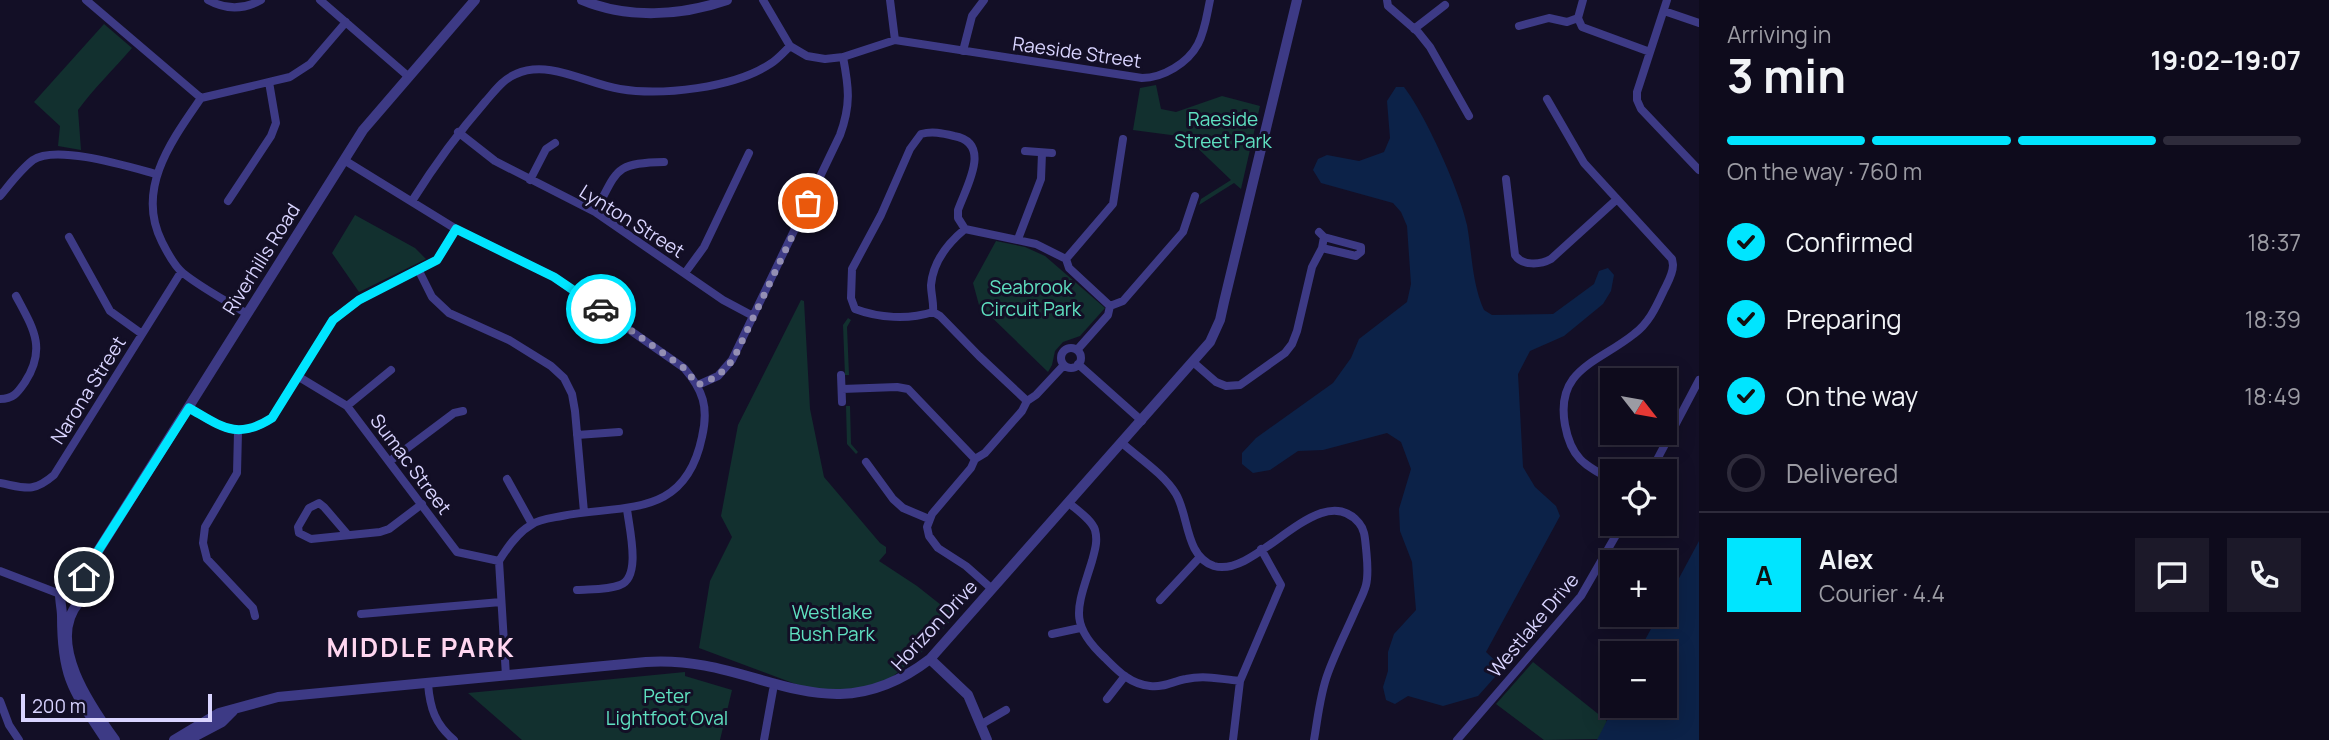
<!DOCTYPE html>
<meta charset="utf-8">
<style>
:root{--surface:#0e0b1c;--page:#1c1929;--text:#f1f3f6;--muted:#9b9ba3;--line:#2e2b3b;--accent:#00e5ff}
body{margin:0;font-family:Manrope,sans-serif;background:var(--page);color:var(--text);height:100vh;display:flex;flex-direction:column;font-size:26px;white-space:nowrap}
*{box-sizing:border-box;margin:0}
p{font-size:23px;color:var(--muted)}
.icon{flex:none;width:38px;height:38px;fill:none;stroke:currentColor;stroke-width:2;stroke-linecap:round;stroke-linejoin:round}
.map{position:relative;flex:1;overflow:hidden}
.sheet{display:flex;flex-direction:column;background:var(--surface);width:630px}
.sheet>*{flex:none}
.needle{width:46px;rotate:121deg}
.buttons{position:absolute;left:1600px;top:368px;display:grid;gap:14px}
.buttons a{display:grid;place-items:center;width:77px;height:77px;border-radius:0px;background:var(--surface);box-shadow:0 4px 18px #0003,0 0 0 2px var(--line);font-size:35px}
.scale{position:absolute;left:21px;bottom:18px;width:191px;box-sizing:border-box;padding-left:7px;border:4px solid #d9d4ff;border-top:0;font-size:19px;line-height:24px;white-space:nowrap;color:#d9d4ff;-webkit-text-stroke:5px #130f26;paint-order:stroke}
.pin{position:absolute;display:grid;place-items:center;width:60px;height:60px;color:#fff;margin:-30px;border:4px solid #fff;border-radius:50%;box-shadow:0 2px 7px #0007}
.courier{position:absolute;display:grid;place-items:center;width:70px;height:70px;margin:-35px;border:5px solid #00e5ff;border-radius:50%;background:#fff;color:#222;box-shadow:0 2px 9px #0007}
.headline em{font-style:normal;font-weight:700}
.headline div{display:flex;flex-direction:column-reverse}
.headline{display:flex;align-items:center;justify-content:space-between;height:119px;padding:0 28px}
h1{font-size:46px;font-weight:700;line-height:52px}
.bar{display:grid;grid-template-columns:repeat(4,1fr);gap:10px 7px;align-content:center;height:84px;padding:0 28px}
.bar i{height:9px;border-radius:5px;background:var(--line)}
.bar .selected{background:var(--accent)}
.bar p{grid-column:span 4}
.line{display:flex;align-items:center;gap:18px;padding:0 28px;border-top:2px solid var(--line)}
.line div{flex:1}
.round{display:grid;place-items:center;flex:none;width:74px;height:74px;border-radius:0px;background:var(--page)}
ol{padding:0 28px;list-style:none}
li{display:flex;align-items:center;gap:21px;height:77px}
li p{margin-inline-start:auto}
li .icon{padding:7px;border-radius:50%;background:var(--accent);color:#111;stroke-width:4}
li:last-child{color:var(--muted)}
li i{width:38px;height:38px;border:4px solid var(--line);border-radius:50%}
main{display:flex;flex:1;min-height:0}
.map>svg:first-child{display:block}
</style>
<main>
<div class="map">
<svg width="1699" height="740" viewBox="0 0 1699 740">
<rect width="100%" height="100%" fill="#130f26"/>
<!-- green -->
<path fill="#12302f" d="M104 24 132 48C114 69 94 88 78 110L81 150 58 146 60 126 34 102Z
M1156 85 1161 109 1176 112 1222 96 1260 106 1241 189 1234 183 1199 205 1201 199 1231 180 1186 137 1133 130 1140 88Z
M355 215 415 248 426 259 359 292 332 253Z
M996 241 1025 247 1045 256 1105 308 1080 336 1063 342 1055 351 1052 365 1048 372 979 305 973 283Z
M801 300 804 301 810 409 824 477 880 543 886 547V553L879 561 917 586 955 616 919 655 886 682 841 694 801 686 699 648 710 581 732 537 721 516 738 425Z
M848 318 851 320 847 327 849 375H845L843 325Z
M846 406H850L851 444 858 452 856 454 847 444Z
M1533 662 1607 721 1599 739 1544 740 1496 704Z
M685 672V676L732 690 720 740H522L468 693Z"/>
<!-- water -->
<path fill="#0c2248" d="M1396 87H1404C1425 114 1460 191 1467 225 1472 253 1472 284 1484 310L1492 315 1553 314 1594 284 1599 271 1608 268 1614 275 1611 291 1603 304 1564 336 1530 351 1518 374 1523 467 1535 487 1556 506 1560 516 1486 652 1503 668 1478 696 1443 706 1408 696 1395 704 1386 700 1383 687 1388 671V652L1394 634 1416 610 1412 562 1400 531 1399 509 1411 469 1401 442 1387 433 1323 450 1298 451 1270 470 1253 473 1242 464V453L1256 438 1333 383 1351 358 1359 339 1407 302 1411 284 1407 226 1401 212 1393 203 1321 183 1313 170 1318 159 1327 155 1359 161 1384 152 1390 138 1387 101Z
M1699 541V740H1597L1615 705H1664V653H1638L1659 614H1664V606Z"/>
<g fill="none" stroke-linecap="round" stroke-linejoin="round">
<!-- minor -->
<path stroke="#3d3a85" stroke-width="8" d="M86 0 201 98
M208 0C226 10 243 10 261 0
M320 0 409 77
M763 0 790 46 807 56 825 59 843 57 895 40 1142 78C1163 78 1188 63 1198 44 1205 31 1207 14 1210 0
M890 0 895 40
M1387 0 1388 6 1418 32 1430 47 1469 116
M1583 0 1578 18 1582 27 1650 52
M1667 0 1637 92V100L1641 109 1699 170
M1664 11 1699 23
M1519 26 1549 18 1567 22 1578 18
M1414 29 1445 5
M963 51 972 16 984 0
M1547 99 1584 163 1672 259 1673 265C1673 274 1668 282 1664 290 1656 307 1649 323 1634 334 1598 363 1555 369 1565 425 1571 458 1584 465 1612 480
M458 132 495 161 595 212 723 300 753 316
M1025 151 1052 153
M344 160 456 229 554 277 684 368C703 390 709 407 702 437 685 519 625 504 562 516 552 518 539 519 531 525 517 533 507 548 499 561L506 676
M1506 179 1515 255C1522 266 1540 265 1551 259L1616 200
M530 180 546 149 555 143
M0 196C10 184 21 169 33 160 56 144 130 167 156 174
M228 201 271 136 276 123 269 82
M412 201C434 166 457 134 485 102 494 92 503 79 516 74 549 59 587 84 620 89 661 96 734 88 770 64 777 60 784 52 790 46
M595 212C618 170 613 163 664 162
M69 237 110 311 142 334
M1018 239 1041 179 1042 153
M1322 248 1356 256 1361 252V247L1324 237
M1066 259 1113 204 1123 139
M419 271 432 297 449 313 509 340 551 366 564 378 572 394 575 411 584 512
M685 273 704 247 749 153
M1110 306 1123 301 1183 232 1195 196
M933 312C908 320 879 318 855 309L851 298 852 269 881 215 910 149 921 134C932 131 942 133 954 136 993 143 966 187 958 210V218L965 229
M247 314C227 301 203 289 183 273 174 266 167 252 162 242 135 189 172 140 201 98L290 77 310 64 346 22
M1061 358a10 10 0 1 1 20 0a10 10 0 1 1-20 0Z
M1193 362 1216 382 1226 386 1240 385 1285 353 1292 344 1297 331 1312 267 1322 248 1324 237 1319 232
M1078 364 1142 421
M841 375 842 402
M299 377 347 406 457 552 499 561
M698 385 718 376 732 360 840 135C851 105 849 88 843 57
M842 389 897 387 908 389 975 459
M0 399C14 399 18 392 25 382 47 348 33 328 16 296
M1027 401 979 356 940 316 933 312C934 303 931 294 931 285 933 262 948 243 965 229L1036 244 1066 259 1069 268 1110 306 1108 315 1077 350
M347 406 391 370
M189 408C220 426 238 441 272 418L333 320 359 300 437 260 456 229
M1664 420 1675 425
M238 432 237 473 205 527 203 543 207 559 253 608 255 616
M577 435 619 432
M1122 443C1139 458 1164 474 1176 494 1189 516 1185 556 1214 566 1257 579 1320 476 1359 523 1365 530 1365 539 1366 548 1367 560 1369 573 1366 585 1364 593 1359 602 1356 609 1347 630 1336 651 1328 673 1320 694 1318 717 1314 740
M390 461 454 413 463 411
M866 462 893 499 903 508 929 519
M1651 471 1699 380
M507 479 532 524
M0 483C26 488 33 493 54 475L181 272
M1069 503C1077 510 1092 520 1095 530 1098 541 1095 550 1092 561 1078 607 1067 623 1105 658 1118 671 1130 684 1150 686 1164 688 1173 681 1186 679 1204 675 1222 679 1240 681
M348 535 324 507 319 503 309 508 298 527 299 533 311 539 380 532 389 529 422 504
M0 571 60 594
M992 589 966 566 938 548 929 536 927 527 932 514 971 468 975 459 985 453 1022 411 1027 401 1036 395 1064 365
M577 590C590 589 608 590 620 585 642 577 629 528 627 509
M1160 600 1200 557
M361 614 501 602
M1052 634 1080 628
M428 684C430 708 435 724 454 740
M1107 699 1125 676
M0 701 9 725 19 740
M980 725 1006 710
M764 740 773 690
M1233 740 1240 681 1281 585 1261 549
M1457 740 1581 596 1623 523"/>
<!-- tertiary -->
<path stroke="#3d3a85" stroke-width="10" d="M582 0C627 19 681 16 727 0
M85 564 60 594C60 602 62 609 62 616 62 678 73 690 106 740
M930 659 968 695 987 740
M115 740C91 707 45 642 79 602L81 583 98 551 363 130 475 0
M174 740 219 713 278 697 646 662C758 654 825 740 930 659L1210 342 1220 320 1224 302 1297 0
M188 740 222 722 233 711"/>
</g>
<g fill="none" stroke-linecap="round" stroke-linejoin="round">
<!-- done -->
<path stroke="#948fb3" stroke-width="7" stroke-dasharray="0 12.6" d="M601 309 684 368 698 385 718 376 733 360 808 203"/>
<!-- route -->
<path stroke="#00e5ff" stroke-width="9" d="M84 577 98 551 189 408C221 426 236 441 272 418L333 320 359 300 437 260 456 229 554 277 601 309"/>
</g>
<g text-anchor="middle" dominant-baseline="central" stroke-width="6" stroke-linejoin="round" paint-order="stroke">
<!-- street labels -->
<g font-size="19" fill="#d9d4ff" stroke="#130f26">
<text transform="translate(1077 52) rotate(8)">Raeside Street</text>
<text transform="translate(632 221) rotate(32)">Lynton Street</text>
<text transform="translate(261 259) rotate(-58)">Riverhills Road</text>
<text transform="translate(88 390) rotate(-58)">Narona Street</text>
<text transform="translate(411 464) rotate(53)">Sumac Street</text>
<text transform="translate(934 625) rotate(-47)">Horizon Drive</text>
<text transform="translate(1533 625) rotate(-50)">Westlake Drive</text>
</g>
<!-- park labels -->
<g font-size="19" fill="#5fe0c0" stroke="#130f26">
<text x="1223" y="119">Raeside<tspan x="1223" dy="22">Street Park</tspan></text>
<text x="1031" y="287">Seabrook<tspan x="1031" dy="22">Circuit Park</tspan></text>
<text x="832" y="612">Westlake<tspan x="832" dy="22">Bush Park</tspan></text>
<text x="667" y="696">Peter<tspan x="667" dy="22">Lightfoot Oval</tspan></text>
</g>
<!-- district labels -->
<g font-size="26" font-weight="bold" letter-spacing="2" fill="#ffd6f0" stroke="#130f26">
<text x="421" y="647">MIDDLE PARK</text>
</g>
</g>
</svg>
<div class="buttons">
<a><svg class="needle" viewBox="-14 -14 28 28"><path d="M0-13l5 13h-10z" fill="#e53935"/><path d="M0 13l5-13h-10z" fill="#9b9ba3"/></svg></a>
<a><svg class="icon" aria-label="locate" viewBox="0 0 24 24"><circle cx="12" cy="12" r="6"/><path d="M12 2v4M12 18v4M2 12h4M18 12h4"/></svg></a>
<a>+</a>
<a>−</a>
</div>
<div class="scale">200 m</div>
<div class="pin" style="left:808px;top:203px;background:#ea580c"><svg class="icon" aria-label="bag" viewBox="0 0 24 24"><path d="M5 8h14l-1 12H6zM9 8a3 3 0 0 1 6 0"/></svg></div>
<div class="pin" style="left:84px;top:577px;background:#1f2937"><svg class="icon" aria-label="home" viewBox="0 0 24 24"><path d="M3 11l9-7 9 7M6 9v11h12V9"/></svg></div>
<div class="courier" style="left:601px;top:309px"><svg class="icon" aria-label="car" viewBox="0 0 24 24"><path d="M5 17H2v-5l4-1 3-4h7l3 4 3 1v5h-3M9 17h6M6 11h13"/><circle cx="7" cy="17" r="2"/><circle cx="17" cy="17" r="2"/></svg></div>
</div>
<section class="sheet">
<div class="headline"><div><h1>3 min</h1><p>Arriving in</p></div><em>19:02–19:07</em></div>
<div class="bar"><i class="selected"></i><i class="selected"></i><i class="selected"></i><i></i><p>On the way · 760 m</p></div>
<ol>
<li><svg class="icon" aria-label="check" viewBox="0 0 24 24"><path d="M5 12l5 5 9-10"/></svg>Confirmed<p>18:37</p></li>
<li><svg class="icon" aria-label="check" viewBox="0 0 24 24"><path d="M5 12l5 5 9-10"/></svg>Preparing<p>18:39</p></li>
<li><svg class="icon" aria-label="check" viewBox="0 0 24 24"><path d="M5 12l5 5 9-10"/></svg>On the way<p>18:49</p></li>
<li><i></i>Delivered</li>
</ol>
<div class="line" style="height:126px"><b class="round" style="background:var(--accent);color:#111">A</b><div><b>Alex</b><p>Courier · 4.4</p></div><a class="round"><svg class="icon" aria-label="chat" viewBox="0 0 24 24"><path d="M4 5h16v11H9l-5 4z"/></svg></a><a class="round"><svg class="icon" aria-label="phone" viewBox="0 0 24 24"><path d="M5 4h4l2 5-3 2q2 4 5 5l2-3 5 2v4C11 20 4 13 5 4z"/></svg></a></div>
</section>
</main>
